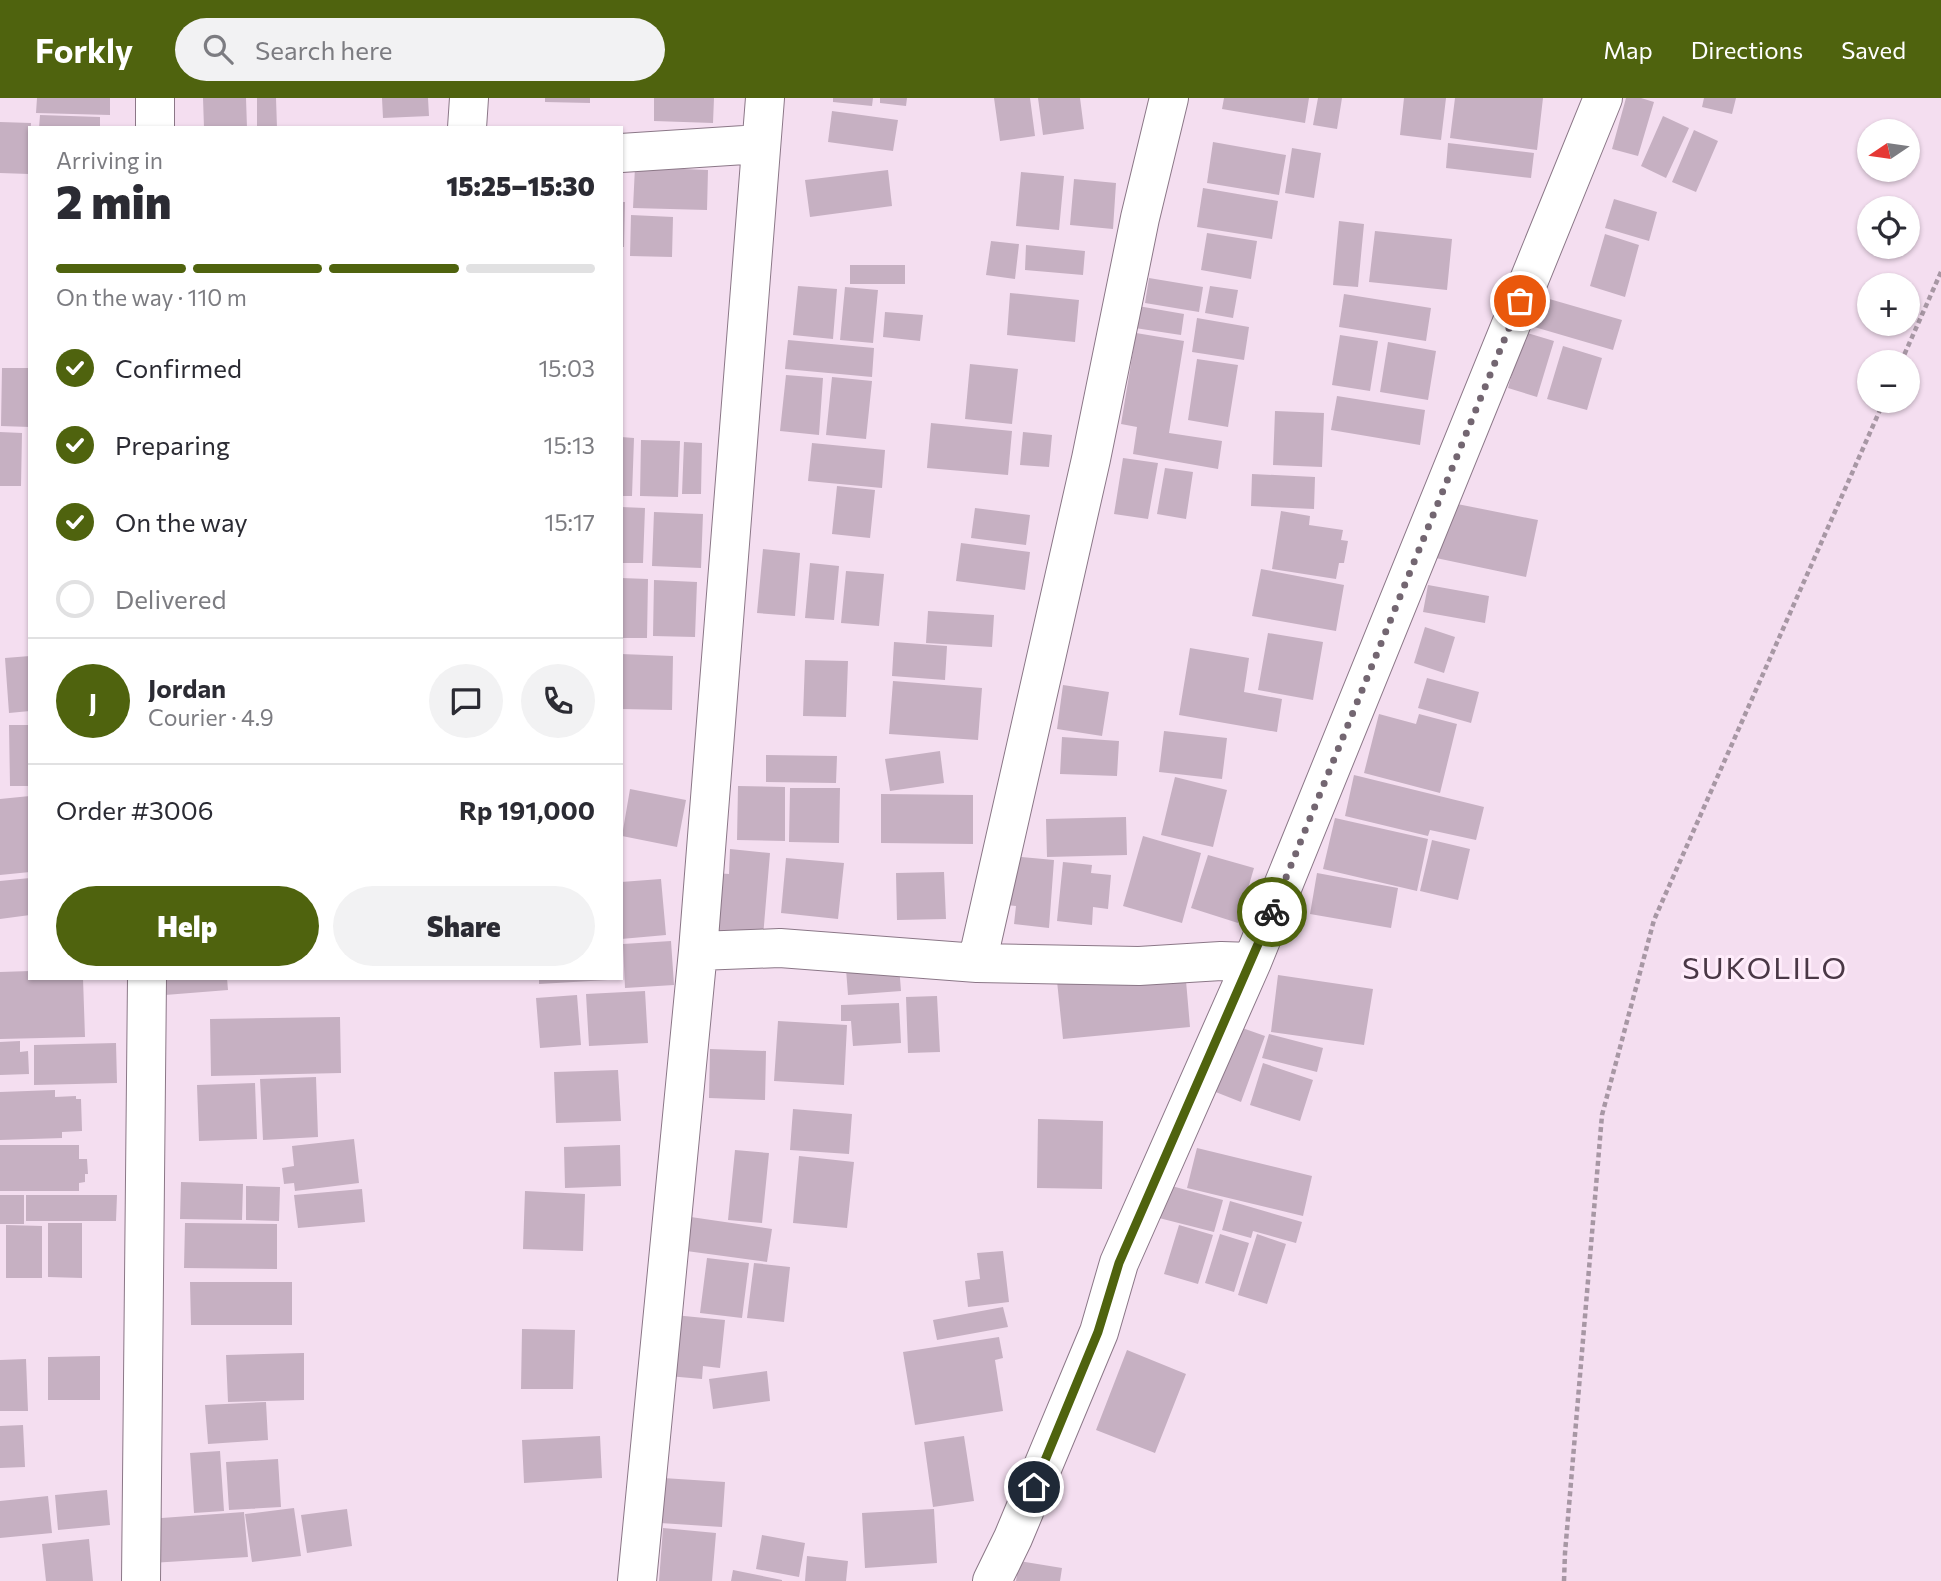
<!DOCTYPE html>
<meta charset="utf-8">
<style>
:root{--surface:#fff;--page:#f2f2f3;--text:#2b2b33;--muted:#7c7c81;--line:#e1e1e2;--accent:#4f630e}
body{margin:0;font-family:Commissioner,sans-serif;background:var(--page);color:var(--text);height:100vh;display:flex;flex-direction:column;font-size:26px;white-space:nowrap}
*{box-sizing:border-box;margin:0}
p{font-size:23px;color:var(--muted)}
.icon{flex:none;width:38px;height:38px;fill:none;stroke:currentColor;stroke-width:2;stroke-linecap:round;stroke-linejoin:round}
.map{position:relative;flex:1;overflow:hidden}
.details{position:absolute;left:28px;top:28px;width:595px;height:854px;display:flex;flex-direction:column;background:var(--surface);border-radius:0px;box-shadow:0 2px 5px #0004}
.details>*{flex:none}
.needle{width:46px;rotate:257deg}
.controls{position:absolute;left:1857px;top:21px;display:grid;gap:14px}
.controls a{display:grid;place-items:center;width:63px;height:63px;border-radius:50%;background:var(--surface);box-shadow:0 2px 5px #0004;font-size:35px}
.pin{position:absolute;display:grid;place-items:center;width:60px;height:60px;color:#fff;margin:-30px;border:4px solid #fff;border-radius:50%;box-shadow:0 2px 7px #0007}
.courier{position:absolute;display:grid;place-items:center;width:70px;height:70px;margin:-35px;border:5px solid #4f630e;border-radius:50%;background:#fff;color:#222;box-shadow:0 2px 9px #0007}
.overview em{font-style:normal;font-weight:800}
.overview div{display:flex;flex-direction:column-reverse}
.overview{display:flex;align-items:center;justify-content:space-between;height:119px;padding:0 28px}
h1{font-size:46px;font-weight:800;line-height:52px}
.bar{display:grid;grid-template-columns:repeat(4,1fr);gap:10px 7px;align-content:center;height:84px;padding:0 28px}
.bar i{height:9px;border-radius:5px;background:var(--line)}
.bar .current{background:var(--accent)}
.bar p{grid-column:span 4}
.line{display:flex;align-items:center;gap:18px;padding:0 28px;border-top:2px solid var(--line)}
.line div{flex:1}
.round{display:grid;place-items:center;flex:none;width:74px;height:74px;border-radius:37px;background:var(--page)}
ol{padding:0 28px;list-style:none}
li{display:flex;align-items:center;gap:21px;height:77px}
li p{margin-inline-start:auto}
li .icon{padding:7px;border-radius:50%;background:var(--accent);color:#fff;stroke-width:4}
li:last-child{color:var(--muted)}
li i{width:38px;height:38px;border:4px solid var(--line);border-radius:50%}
.action{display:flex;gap:14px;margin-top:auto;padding:14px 28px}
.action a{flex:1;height:80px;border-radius:42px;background:var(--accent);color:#fff;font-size:28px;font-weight:800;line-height:80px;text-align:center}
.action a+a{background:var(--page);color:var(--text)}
header{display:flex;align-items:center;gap:42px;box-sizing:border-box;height:98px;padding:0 35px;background:var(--accent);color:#fff}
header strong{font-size:33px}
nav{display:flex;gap:38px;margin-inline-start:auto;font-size:24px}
.search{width:490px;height:63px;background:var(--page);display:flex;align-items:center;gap:18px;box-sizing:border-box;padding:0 24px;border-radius:38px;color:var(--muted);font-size:26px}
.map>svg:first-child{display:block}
</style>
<header>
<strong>Forkly</strong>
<div class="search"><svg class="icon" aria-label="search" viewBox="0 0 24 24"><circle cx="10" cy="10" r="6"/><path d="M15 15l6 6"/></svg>Search here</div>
<nav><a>Map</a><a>Directions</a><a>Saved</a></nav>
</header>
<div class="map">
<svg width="1941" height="1483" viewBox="0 0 1941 1483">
<rect width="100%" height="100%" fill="#f4def0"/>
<!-- building -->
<path fill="#c6b0c2" d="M37 0H110V17L36 15Z
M203 0H246L247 30H204Z
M257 0H276L277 30H257Z
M382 0H428L429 18 383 20Z
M545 0H590V5L545 4Z
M654 0H714L713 25 654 23Z
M833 0H873L872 8 833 4Z
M880 0H907L906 8 880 5Z
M994 0H1030L1035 38 1000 43Z
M1038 0H1080L1084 31 1043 37Z
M1224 0H1309L1305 25 1222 11Z
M1318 0H1342L1337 31 1313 27Z
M1404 0H1446L1441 42 1400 37Z
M1455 0H1543L1537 52 1450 40Z
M1626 0H1641L1654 4 1638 58 1612 51Z
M1704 0H1736L1732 16 1702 9Z
M832 13 898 22 893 53 828 44Z
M40 17 100 19V30H39Z
M1663 18 1689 30 1666 80 1641 68Z
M0 24 31 25 29 76 0 75Z
M1694 32 1718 43 1696 94 1672 84Z
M1213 44 1286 57 1279 97 1207 85Z
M1448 45 1534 55 1531 80 1446 70Z
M1292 50 1321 55 1314 100 1285 95Z
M635 69 708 72 707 112 633 110Z
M888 72 892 108 810 119 805 82Z
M1021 74 1064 78 1059 132 1016 128Z
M1074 81 1116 85 1113 131 1070 127Z
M1203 90 1278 103 1272 141 1197 129Z
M1614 101 1657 114 1649 143 1605 130Z
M621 104H625L624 149H621Z
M631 117 673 119 672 159 630 158Z
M1339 123 1364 126 1358 189 1333 187Z
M1375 133 1452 141 1447 192 1369 184Z
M1207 135 1257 143 1251 181 1201 172Z
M1605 136 1639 147 1625 199 1590 188Z
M991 143 1019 146 1015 181 986 177Z
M1026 147 1085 153 1083 177 1025 172Z
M850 167H905V186H850Z
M1149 180 1203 189 1199 214 1145 205Z
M798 188 837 191 833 241 793 237Z
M1210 188 1238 192 1233 220 1205 215Z
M845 189 878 192 873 245 840 242Z
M1010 195 1079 202 1075 244 1007 237Z
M1344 196 1431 210 1426 243 1339 229Z
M1539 198 1622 222 1613 252 1531 228Z
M1138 208 1184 216 1181 237 1135 230Z
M885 214 923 217 920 243 883 239Z
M1197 220 1249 229 1244 262 1192 254Z
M1524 234 1554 243 1537 299 1508 290Z
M1136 235 1184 243 1169 335 1222 343 1218 371 1133 356 1137 329 1121 326Z
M1340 237 1378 243 1370 293 1332 287Z
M788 242 874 250 872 279 785 271Z
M1388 244 1436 253 1428 302 1380 294Z
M1563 248 1602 260 1587 312 1547 301Z
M1197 261 1238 267 1228 329 1188 322Z
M970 266 1018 271 1012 326 965 321Z
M2 270H30V329L1 328Z
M786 277 823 280 819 337 780 333Z
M832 279 872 283 866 341 826 337Z
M1337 298 1425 312 1420 347 1331 332Z
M1275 313 1324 315 1322 369 1273 367Z
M931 325 1012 333 1008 377 927 370Z
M0 334 22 335 21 388H0Z
M1023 334 1052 337 1049 369 1020 367Z
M621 339 634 340 632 398H621Z
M641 342 680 343 678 399 640 398Z
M684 344 702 345 701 396H682Z
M812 345 885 352 882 390 808 383Z
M1123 360 1158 365 1148 421 1114 416Z
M1165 370 1193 374 1186 421 1157 416Z
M1252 376 1315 379 1314 411 1251 408Z
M837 388 875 392 870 440 832 436Z
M1447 404 1538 422 1526 479 1436 460Z
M621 409 645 410 643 465H621Z
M975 410 1030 417 1026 447 971 440Z
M1281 413 1310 418 1309 427 1343 432 1341 442 1348 443 1344 465H1339L1336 481 1272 471Z
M654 414 703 416 701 470 652 468Z
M961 445 1030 454 1025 492 956 483Z
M763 451 800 455 795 518 757 515Z
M810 465 839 468 834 522 805 520Z
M1261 471 1344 487 1336 533 1252 518Z
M846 473 884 476 879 528 841 525Z
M621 480 648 481 647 540H621Z
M654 482 697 484 695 539 653 538Z
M1428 487 1489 498 1485 525 1423 514Z
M928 513 994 517 992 549 926 545Z
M1425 529 1455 539 1444 575 1414 565Z
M1268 535 1323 544 1313 602 1258 592Z
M894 544 947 548 945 582 892 578Z
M1190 550 1249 560 1244 594 1282 601 1277 634 1179 617Z
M621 556 673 558 672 612 621 611Z
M30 558V613L9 615 5 560Z
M805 562 848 563 846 619 803 618Z
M1427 580 1479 594 1471 625 1418 610Z
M893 583 982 590 978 642 889 636Z
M1063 587 1109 594 1102 638 1057 631Z
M1379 616 1416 626 1419 616 1457 626 1440 695 1364 675Z
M9 627H30V688H10Z
M1164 633 1227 640 1222 681 1159 674Z
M1062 639 1119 643 1117 678 1060 676Z
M940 653 944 685 890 693 885 661Z
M766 657 837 658 836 685 766 684Z
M1354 677 1484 709 1476 742 1430 732 1428 738 1345 718Z
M1175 679 1227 692 1213 749 1161 737Z
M738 688 785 689V743L737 742Z
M790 690H840L839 745 789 744Z
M630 691 686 702 677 749 622 738Z
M881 696 973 697V746L881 745Z
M30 698V774L0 777V701Z
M1126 719 1127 757 1047 759 1046 721Z
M1335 720 1428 741 1417 793 1323 771Z
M1143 738 1201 755 1182 825 1123 808Z
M1432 742 1470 751 1458 802 1420 793Z
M730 751 770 755 763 839 712 834 716 775 729 776Z
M1208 757 1254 770 1238 825 1191 810Z
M1009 758 1054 762 1049 830 1014 826 1016 808 1006 807Z
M786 760 844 765 838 821 781 815Z
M1063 764 1092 767 1091 775 1111 777 1108 811 1093 809 1092 827 1057 823Z
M944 774 946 821 897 822 896 775Z
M1317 775 1398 790 1391 830 1310 816Z
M30 780V817L0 821V783Z
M661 781 666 837 621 841V784Z
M671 843 674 887 625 890 623 846Z
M899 867 901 893 848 897 846 871Z
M1185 871 1190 929 1063 941 1057 883Z
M30 873V880H83L85 939 0 941V874Z
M1278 877 1373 891 1364 947 1271 934Z
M164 880H227L228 892 165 897Z
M539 880H608V882L539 886Z
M645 893 648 945 589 948 586 896Z
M577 897 581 947 540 950 536 900Z
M937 898 940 954 908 955 906 899Z
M899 905 901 945 853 948 851 923H841V907Z
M340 919 341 975 211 978 210 921Z
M778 923 847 927 844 987 774 983Z
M1231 926 1265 938 1241 1004 1208 991Z
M1269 936 1323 950 1317 974 1262 960Z
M20 943V954L28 953 29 976 0 977V944Z
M116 945 117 985 34 987V947Z
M710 951 766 953 765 1002 709 1000Z
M1263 965 1313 982 1300 1023 1250 1007Z
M618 972 621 1023 556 1025 554 974Z
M316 979 318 1039 263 1042 260 981Z
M255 985 257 1041 199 1043 197 987Z
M55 992V999L76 998V1001H81L82 1033 62 1034V1040L0 1042V994Z
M793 1011 852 1016 849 1056 790 1052Z
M1038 1021 1103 1023 1102 1091 1037 1090Z
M354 1041 359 1085 295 1093 294 1085 284 1086 282 1070 294 1068 292 1048Z
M0 1047H79V1061H87L88 1076H85V1084L79 1085V1093H0Z
M620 1047 621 1088 565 1090 564 1049Z
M1197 1050 1312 1078 1303 1118 1187 1090Z
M735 1052 769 1055 762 1125 728 1122Z
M799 1058 854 1064 847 1130 793 1125Z
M181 1084 243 1086 242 1122 180 1121Z
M1168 1087 1223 1102 1214 1134 1159 1120Z
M246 1088 280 1089 279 1123 246 1122Z
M362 1091 365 1124 298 1130 294 1097Z
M525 1093 585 1096 583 1153 523 1151Z
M0 1097H24V1126H0Z
M26 1097H117L116 1123H26Z
M1230 1103 1302 1124 1296 1145 1253 1133 1251 1140 1222 1132Z
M684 1118 772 1131 767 1164 679 1152Z
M48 1125H82V1180L48 1179Z
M185 1125 277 1126V1171L184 1170Z
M6 1127 42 1128V1180H6Z
M1179 1127 1213 1137 1198 1186 1164 1176Z
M1220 1136 1249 1145 1234 1194 1205 1185Z
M1257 1136 1286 1146 1267 1206 1238 1197Z
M1003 1153 1009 1204 968 1209 965 1183 980 1181 977 1155Z
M707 1160 749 1165 742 1220 700 1215Z
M754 1165 790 1169 784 1224 747 1220Z
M190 1184H292V1227H191Z
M1003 1209 1008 1229 937 1242 933 1222Z
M674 1217 725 1222 720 1270 703 1268 702 1281 668 1278Z
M522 1231 575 1232 573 1291H521Z
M999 1239 1003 1260 995 1262 1003 1313 915 1327 903 1254Z
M1127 1252 1186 1276 1155 1355 1096 1332Z
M304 1255V1302L228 1304 226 1257Z
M100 1258V1302H48V1259Z
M26 1261 28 1313H0V1262Z
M767 1273 770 1303 713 1311 709 1281Z
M266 1304 268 1342 208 1346 205 1307Z
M23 1327 25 1369 0 1370V1328Z
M600 1338 602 1380 524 1385 522 1342Z
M964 1338 974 1403 933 1409 924 1344Z
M220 1353 224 1413 194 1415 190 1355Z
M278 1361 281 1409 229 1412 226 1364Z
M663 1380 725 1384 722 1429 660 1425Z
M107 1392 110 1427 58 1432 55 1397Z
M48 1398 52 1435 0 1440V1403Z
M294 1410 301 1458 252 1464 245 1416Z
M347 1411 352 1448 307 1455 301 1417Z
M934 1411 937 1465 865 1470 862 1415Z
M244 1414 248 1459 151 1465 148 1421Z
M663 1430 716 1435 712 1483H659Z
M762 1437 805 1445 799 1479 756 1471Z
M89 1441 93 1483H46L42 1446Z
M807 1458 848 1463 846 1483H805Z
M1019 1463 1062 1470 1060 1483H1016Z
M733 1472 782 1482V1483H731Z"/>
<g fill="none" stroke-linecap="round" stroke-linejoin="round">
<defs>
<path id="street" d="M155 30V0
M467 30 469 0
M621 55 760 46
M698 853 780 850 977 865 1139 868 1221 863 1252 864
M977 865 1091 361 1140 120 1169 0
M141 1483 147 880
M637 1483 698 853 765 0
M992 1483 1013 1440 1099 1234 1119 1165 1252 864 1603 0"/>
</defs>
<!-- street casing -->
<use href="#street" stroke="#8b7787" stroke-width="40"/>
<!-- path -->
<path stroke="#a797a4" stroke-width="4.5" stroke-dasharray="5 3.5" stroke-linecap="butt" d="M1901 264 1941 174
M1564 1483 1565 1455 1602 1017 1654 822 1884 303"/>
<!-- street -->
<use href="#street" stroke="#fff" stroke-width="38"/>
</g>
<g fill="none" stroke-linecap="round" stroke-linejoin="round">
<!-- done -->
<path stroke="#736671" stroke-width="7" stroke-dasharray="0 12.6" d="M1272 814 1520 203"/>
<!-- route -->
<path stroke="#4f630e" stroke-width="9" d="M1034 1389 1098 1234 1119 1165 1272 814"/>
</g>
<g text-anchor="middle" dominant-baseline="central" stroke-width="6" stroke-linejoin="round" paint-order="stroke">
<!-- quarter labels -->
<g font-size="30" letter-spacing="2" fill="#4a3846" stroke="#ffedfb">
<text x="1765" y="868">SUKOLILO</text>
</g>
</g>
</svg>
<div class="controls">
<a><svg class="needle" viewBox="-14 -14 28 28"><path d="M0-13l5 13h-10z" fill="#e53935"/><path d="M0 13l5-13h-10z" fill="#7c7c81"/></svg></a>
<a><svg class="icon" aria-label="locate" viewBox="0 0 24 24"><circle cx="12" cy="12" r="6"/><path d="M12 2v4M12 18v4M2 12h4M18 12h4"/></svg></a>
<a>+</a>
<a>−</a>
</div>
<div class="pin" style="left:1520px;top:203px;background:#ea580c"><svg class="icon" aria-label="bag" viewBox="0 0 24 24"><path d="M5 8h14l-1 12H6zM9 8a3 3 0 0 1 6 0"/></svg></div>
<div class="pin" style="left:1034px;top:1389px;background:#1f2937"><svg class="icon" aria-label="home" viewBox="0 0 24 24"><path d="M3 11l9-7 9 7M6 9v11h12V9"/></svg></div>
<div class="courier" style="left:1272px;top:814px"><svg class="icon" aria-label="bike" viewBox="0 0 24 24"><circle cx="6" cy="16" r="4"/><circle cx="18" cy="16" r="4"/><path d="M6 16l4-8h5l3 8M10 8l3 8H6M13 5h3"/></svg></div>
<section class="details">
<div class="overview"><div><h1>2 min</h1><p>Arriving in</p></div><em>15:25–15:30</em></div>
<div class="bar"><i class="current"></i><i class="current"></i><i class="current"></i><i></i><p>On the way · 110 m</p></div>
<ol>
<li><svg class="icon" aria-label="check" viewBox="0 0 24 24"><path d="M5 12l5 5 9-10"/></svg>Confirmed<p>15:03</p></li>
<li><svg class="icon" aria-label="check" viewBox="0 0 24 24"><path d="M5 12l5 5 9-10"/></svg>Preparing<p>15:13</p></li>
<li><svg class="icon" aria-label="check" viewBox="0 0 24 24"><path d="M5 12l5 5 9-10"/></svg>On the way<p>15:17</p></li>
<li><i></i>Delivered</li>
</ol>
<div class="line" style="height:126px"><b class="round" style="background:var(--accent);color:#fff">J</b><div><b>Jordan</b><p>Courier · 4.9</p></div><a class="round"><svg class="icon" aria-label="chat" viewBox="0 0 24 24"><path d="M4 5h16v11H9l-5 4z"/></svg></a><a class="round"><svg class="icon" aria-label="phone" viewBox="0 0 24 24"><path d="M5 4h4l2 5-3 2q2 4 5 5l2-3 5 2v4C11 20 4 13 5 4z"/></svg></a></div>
<div class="line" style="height:91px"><div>Order #3006</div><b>Rp 191,000</b></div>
<div class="action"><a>Help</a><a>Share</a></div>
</section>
</div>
